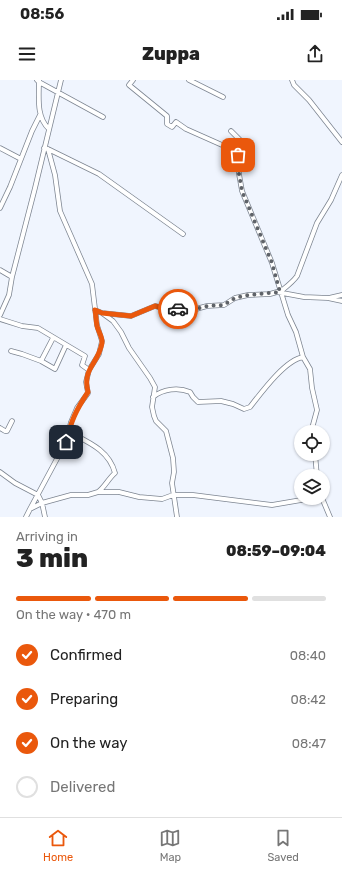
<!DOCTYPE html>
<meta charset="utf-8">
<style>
:root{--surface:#fff;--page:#f2f2f2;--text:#222;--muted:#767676;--line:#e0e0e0;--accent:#ea580c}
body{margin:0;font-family:Rubik,sans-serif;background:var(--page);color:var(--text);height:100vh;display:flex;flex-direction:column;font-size:15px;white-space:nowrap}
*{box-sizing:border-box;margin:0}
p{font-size:13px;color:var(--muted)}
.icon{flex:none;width:22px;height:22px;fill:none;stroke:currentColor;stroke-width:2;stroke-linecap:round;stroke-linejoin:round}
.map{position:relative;height:437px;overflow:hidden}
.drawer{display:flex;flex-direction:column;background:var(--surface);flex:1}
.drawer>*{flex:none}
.tools{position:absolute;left:294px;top:345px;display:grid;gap:8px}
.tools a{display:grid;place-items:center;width:36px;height:36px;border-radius:50%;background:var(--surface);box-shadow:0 1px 3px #0004;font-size:20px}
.pin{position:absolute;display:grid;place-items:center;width:34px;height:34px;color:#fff;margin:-17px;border-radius:8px;box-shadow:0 2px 6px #0006}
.courier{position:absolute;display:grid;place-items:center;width:40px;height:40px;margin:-20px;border:3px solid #ea580c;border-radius:50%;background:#fff;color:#222;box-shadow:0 1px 5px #0007}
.overview em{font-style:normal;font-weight:800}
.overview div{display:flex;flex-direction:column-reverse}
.overview{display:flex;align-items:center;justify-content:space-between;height:68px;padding:0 16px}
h1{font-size:26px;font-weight:800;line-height:30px}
.bar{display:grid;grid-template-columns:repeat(4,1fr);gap:6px 4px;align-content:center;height:48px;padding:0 16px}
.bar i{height:5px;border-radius:3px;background:var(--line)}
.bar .on{background:var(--accent)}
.bar p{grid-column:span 4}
ol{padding:0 16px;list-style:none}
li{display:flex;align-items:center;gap:12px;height:44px}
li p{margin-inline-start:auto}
li .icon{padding:4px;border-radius:50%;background:var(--accent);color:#fff;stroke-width:4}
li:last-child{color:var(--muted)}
li i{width:22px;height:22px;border:2px solid var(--line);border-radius:50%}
.status{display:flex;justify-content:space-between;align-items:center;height:28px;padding:0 20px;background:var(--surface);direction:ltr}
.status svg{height:11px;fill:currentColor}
header{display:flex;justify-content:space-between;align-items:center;height:52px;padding:0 16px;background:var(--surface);font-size:18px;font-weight:800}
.tab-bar{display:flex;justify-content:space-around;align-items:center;height:56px;border-top:1px solid var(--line);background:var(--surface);font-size:11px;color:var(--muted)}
.tab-bar a{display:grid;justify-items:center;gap:2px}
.tab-bar .on{color:var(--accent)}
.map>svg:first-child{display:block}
</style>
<div class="status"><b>08:56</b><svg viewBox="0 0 49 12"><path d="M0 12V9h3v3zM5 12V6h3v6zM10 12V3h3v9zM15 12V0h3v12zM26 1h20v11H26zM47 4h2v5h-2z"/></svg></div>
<header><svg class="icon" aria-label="menu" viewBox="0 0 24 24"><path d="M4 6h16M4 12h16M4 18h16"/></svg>Zuppa<svg class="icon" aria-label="share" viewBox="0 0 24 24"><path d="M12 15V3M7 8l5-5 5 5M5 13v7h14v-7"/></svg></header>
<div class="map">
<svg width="342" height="437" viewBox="0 0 342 437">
<rect width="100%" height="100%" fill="#f0f5fe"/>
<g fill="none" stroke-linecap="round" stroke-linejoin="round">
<defs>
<path id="minor" d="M37 0 39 2 103 37
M39 0C39 17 36 37 49 49
M133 0 129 5 167 36V44L172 47 176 42 186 49 222 65
M189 0 223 17
M292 0 294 5 309 20 342 62
M231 51 240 60 238 75 239 94 242 111 272 183 288 235 296 252 303 277 310 289 312 308 317 330 311 352
M0 68 21 79
M48 69 99 94 183 154
M0 128 10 107 32 51 40 35
M0 190 12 197
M280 212C286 207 293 202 297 196L317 143 331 120 342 95
M329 218 342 215
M95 230 102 233 113 241 121 252 129 268 150 298 155 307 152 327 154 336 156 341 166 351 173 378 174 392 172 403 177 437
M102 233 131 236 155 226 171 230 196 229 207 226 224 225 235 218 248 215 270 214 277 212 304 217 328 218 342 221
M0 235 9 215 12 197 35 108 61 0
M0 239 22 246 38 248 85 276 82 285 89 290
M11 271 22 274 41 281 53 258
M41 281 55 289 66 265
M153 317C163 309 178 307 190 312L193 317 198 322 221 321 233 324 244 329 250 327C261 313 285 280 303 277
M0 348 5 351H7L12 341
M69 352C88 362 109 370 115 393 108 399 105 407 98 412
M315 374 317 396
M0 392 15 403 38 415 42 423 45 437
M322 418 330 437
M30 429 66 362 71 342 77 328 88 313 86 302 89 290 99 274 102 261 97 245 92 204 60 131 55 95 48 69 44 68
M26 437 30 429 42 423 71 415H88L98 412H119L139 417 162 419 173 415H193L272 425 313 418"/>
</defs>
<!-- minor casing -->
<use href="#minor" stroke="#7d8591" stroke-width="5.5"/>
<!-- minor -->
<use href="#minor" stroke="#fff" stroke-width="4"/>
</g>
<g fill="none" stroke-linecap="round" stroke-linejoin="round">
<!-- done -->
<path stroke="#5f6369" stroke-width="4" stroke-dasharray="0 7.2" d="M178 229H196L207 226 224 225 235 218 248 215 280 212 272 183 242 111 239 94 238 75"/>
<!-- route -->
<path stroke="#ea580c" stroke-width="5" d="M66 362C71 341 76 330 88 312 82 288 98 285 102 263 103 258 98 251 97 246 96 241 96 235 95 230L102 233 131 236 155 226 171 230 178 229"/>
</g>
</svg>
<div class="tools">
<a><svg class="icon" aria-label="locate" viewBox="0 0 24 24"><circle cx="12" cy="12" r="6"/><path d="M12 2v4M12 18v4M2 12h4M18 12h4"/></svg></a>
<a><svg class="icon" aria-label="layers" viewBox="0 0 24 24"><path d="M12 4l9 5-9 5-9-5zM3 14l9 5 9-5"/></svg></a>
</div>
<div class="pin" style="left:238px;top:75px;background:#ea580c"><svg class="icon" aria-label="bag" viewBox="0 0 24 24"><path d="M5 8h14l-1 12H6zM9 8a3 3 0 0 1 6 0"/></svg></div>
<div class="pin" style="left:66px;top:362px;background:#1f2937"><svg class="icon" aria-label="home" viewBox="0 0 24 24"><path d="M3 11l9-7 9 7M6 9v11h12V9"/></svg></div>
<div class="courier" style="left:178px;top:229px"><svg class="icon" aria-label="car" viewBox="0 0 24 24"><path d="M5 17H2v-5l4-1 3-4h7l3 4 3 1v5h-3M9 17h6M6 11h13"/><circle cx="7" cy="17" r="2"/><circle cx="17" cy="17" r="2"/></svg></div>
</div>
<section class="drawer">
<div class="overview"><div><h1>3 min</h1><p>Arriving in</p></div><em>08:59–09:04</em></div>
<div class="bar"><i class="on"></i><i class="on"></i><i class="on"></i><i></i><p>On the way · 470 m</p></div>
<ol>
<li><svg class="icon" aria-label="check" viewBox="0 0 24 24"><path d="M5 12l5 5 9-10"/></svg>Confirmed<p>08:40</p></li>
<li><svg class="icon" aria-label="check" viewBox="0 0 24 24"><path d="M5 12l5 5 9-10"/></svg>Preparing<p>08:42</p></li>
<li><svg class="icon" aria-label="check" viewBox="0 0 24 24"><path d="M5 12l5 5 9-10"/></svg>On the way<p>08:47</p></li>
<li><i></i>Delivered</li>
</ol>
</section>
<nav class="tab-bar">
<a class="on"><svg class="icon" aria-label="home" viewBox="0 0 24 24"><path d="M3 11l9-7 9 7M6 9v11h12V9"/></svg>Home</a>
<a><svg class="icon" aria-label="map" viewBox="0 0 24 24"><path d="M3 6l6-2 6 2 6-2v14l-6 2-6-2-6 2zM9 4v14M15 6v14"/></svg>Map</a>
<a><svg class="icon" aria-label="saved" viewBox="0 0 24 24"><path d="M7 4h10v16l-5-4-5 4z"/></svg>Saved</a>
</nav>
